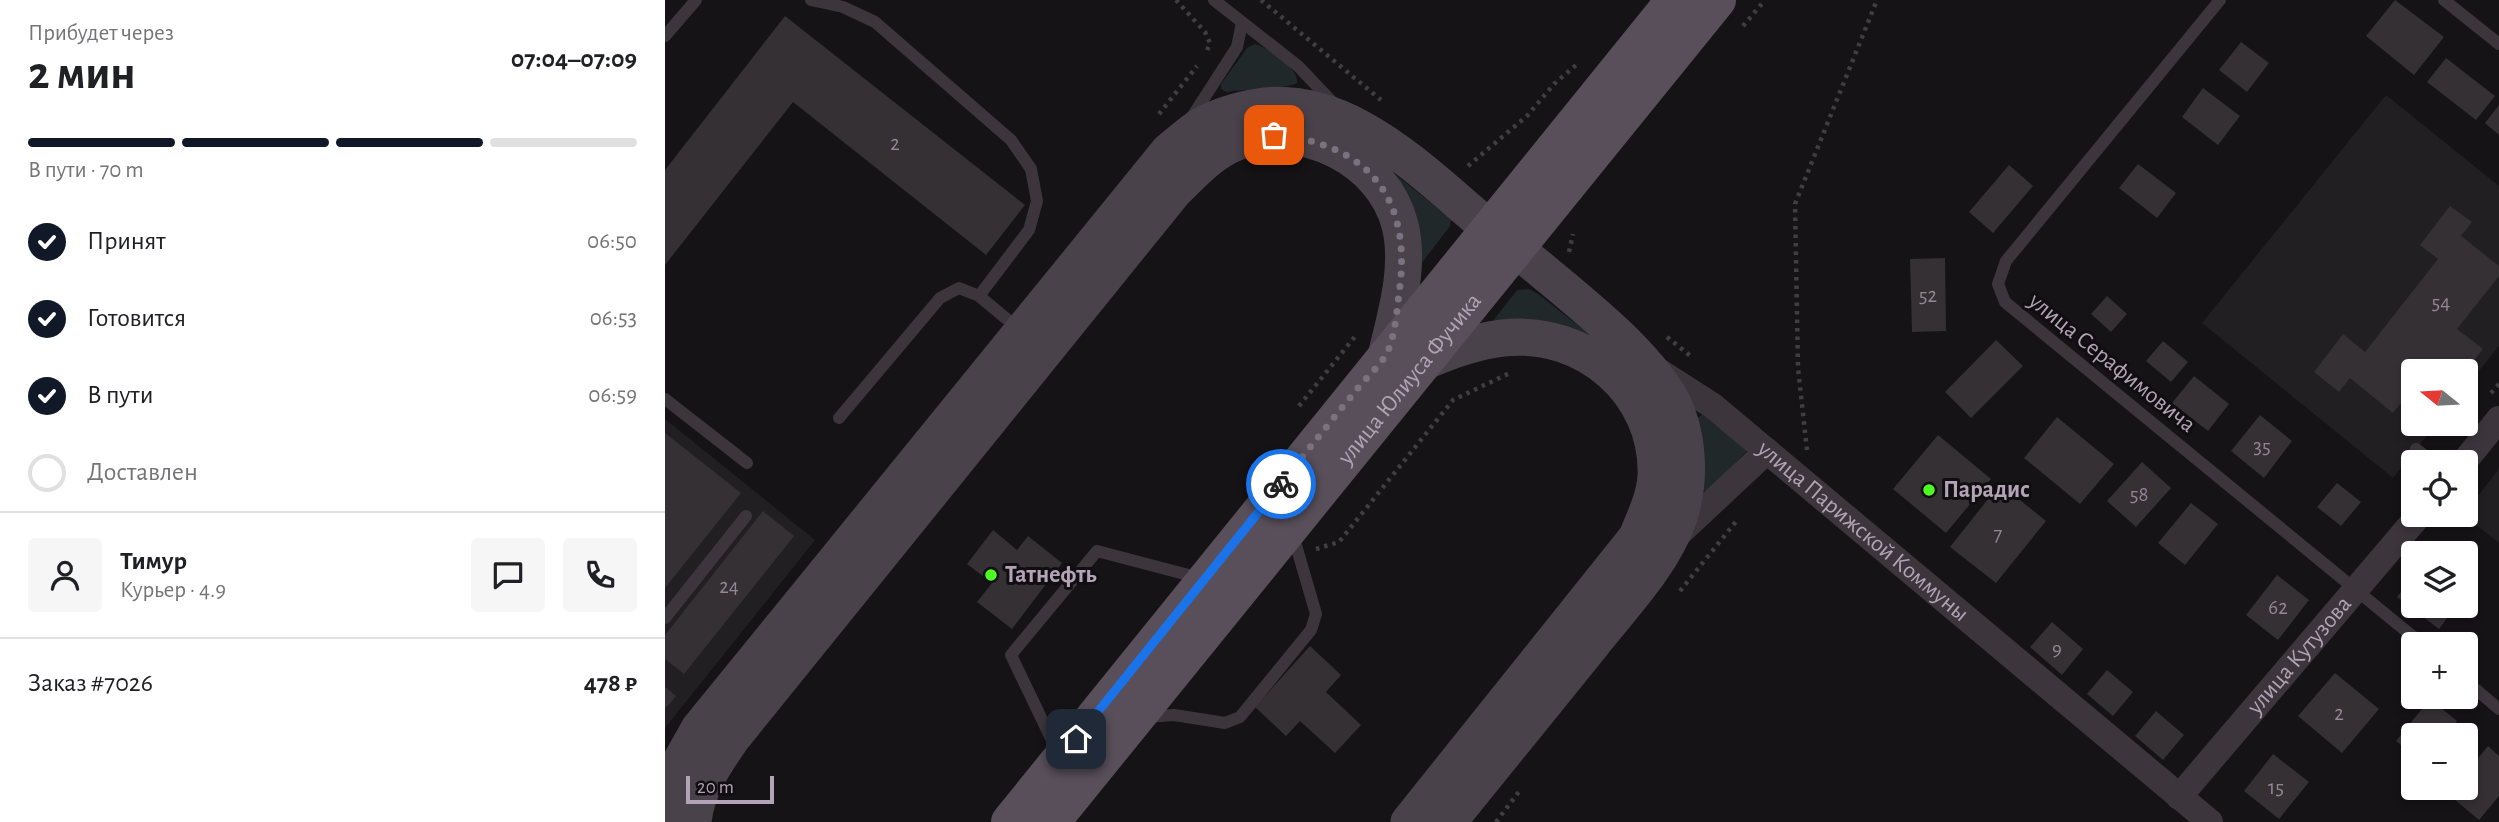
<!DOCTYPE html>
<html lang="ru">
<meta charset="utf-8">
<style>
:root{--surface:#fff;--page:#f6f6f6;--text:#202124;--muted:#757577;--line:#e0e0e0;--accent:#111827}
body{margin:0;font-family:"Alegreya Sans",sans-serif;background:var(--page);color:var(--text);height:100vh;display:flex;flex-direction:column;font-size:26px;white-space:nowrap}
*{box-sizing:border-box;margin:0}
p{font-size:23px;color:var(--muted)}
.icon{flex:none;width:38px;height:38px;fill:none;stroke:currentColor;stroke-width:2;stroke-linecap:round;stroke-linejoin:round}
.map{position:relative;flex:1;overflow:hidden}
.side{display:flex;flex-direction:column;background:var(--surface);width:665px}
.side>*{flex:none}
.needle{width:46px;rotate:288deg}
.buttons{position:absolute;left:1736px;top:359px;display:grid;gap:14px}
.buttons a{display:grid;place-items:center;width:77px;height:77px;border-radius:7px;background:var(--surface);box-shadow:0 4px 10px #0003;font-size:35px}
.scale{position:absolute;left:21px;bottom:18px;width:88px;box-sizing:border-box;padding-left:7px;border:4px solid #b3a3b7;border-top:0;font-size:19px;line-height:24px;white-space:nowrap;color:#b3a3b7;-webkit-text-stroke:5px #100e10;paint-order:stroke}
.pin{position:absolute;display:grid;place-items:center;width:60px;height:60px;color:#fff;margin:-30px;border-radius:14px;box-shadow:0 4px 10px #0006}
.courier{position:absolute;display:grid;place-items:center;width:70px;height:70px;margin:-35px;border:5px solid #1a73e8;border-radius:50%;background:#fff;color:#222;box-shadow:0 2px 9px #0007}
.summary em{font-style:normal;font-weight:700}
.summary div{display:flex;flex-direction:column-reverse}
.summary{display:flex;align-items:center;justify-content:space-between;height:119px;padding:0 28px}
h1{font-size:46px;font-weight:700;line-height:52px}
.bar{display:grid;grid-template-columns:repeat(4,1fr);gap:10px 7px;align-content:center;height:84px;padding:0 28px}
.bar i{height:9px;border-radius:5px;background:var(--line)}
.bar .selected{background:var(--accent)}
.bar p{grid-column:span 4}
.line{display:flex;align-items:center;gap:18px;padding:0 28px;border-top:2px solid var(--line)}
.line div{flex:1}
.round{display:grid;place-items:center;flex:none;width:74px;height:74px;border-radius:7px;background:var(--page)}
ol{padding:0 28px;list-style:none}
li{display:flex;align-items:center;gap:21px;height:77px}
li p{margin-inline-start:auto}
li .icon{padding:7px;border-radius:50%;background:var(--accent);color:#fff;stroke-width:4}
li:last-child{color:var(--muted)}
li i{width:38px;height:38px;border:4px solid var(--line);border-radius:50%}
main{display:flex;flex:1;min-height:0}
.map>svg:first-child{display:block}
</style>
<main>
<section class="side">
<div class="summary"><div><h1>2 мин</h1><p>Прибудет через</p></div><em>07:04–07:09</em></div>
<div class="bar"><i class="selected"></i><i class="selected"></i><i class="selected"></i><i></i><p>В пути · 70 m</p></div>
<ol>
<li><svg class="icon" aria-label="check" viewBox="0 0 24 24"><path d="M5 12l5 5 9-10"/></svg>Принят<p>06:50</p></li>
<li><svg class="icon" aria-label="check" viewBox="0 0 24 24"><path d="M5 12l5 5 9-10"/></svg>Готовится<p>06:53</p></li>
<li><svg class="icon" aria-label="check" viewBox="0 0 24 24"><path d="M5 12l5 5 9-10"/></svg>В пути<p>06:59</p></li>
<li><i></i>Доставлен</li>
</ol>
<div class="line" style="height:126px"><a class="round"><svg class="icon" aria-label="person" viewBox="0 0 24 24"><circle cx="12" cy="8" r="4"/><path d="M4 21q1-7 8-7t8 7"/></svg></a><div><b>Тимур</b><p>Курьер · 4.9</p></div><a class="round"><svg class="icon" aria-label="chat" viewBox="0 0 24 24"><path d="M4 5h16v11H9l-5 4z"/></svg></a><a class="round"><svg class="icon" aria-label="phone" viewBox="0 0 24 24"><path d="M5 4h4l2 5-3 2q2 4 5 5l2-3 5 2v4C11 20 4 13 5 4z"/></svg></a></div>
<div class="line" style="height:91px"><div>Заказ #7026</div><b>478 ₽</b></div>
</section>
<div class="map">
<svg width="1834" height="822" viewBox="0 0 1834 822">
<rect width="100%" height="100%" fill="#151315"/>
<!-- built -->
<path fill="#221f22" d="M1721 95 1834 186V346L1801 387V371H1748V424H1771L1728 478 1537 323Z
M0 419 150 540 0 728Z
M1834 469V543L1798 515Z"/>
<!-- green -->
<path fill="#21282a" d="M590 44C604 48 634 68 632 83 623 89 577 89 562 92L556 89V84L582 48Z
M705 154 786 219 785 226 756 264Z
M864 289 873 294 932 340C897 329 865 316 828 321L852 290Z
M1038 414 1081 448V452L1041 492 1037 489 1031 419Z"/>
<!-- building -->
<path fill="#343034" d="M1730 0 1779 37 1749 75 1701 36Z
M120 16 360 205 321 255 128 102 0 265V170Z
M1576 42 1604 63 1582 92 1554 70Z
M1781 58 1830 96 1811 120 1762 82Z
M1538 88 1575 116 1553 145 1517 117Z
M1834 105V135L1820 123Z
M1473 164 1511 193 1492 218 1454 188Z
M1344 165 1368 186 1328 233 1304 212Z
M1785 206 1807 222 1796 236 1834 266V276L1792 329 1818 349 1800 371H1770L1765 367 1762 371H1748V388L1728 413 1685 378 1674 392 1649 372 1678 334 1700 352 1773 259 1755 245Z
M1280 258 1281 331 1247 332 1245 259Z
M1442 296 1462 314 1446 332 1426 314Z
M1331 340 1358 366 1306 418 1280 392Z
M1498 341 1523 362 1506 382 1481 361Z
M1529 376 1564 404 1543 431 1507 403Z
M1595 415 1627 441 1599 478 1566 451Z
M1392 417 1449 464 1415 504 1359 458Z
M0 433 76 493 0 588Z
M1273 435 1326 479 1281 533 1228 489Z
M1477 462 1506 488 1471 527 1442 501Z
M1672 483 1696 502 1676 526 1652 507Z
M1335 484 1381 521 1331 583 1285 547Z
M1526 503 1553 524 1520 565 1493 543Z
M98 511 129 536 19 674 0 659V635Z
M328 530 352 550 363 536 397 563 347 629 312 602 327 583 302 564Z
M1612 575 1644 600 1613 640 1581 615Z
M1748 576V606H1791L1774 629 1732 597Z
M1387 622 1418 649 1397 675 1365 647Z
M645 646 676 675 661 692 696 725 670 753 635 721 621 736 590 707Z
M1442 670 1468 692 1448 716 1422 694Z
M1670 673 1714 709 1677 753 1633 716Z
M0 687 11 696 0 709Z
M1765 699 1792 721 1781 735H1748V755L1731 741Z
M1491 711 1519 735 1498 760 1470 736Z
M1823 746 1834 756V796L1814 820 1783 794 1788 788H1801V773Z
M1608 754 1644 782 1614 819 1579 791Z"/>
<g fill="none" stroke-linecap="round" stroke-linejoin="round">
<!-- path -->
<path stroke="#423c43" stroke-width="4.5" stroke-dasharray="3.5 5" stroke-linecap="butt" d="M511 0 540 32 545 43 541 53
M596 0 716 100
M1078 26 1100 0
M494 114 532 66
M803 166 862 116 889 84 911 65
M904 252 908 234
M1002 337 1028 358
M1826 393 1834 384
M634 406 692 334
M1142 450 1133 368 1130 204 1212 0
M651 549 674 542 788 400 847 372
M1015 591 1073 519
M831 822 856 789"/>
<!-- service -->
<path stroke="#3c363c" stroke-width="12" d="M146 0 178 7 210 22 346 140 366 169 372 201 364 230 314 296
M549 0 633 66 670 105
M1555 0 1341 261 1333 284 1340 302 1757 644
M1779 0 1834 44
M0 36 31 0
M525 120 572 47 577 23
M0 399 82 463
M174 418 275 298 294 288 314 296 354 329
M1751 449 1768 462
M0 618 81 516
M1801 681 1834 709
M481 717 509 715 560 723 575 717 646 630 651 614 628 535
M394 755 346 655 432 551 535 578"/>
<!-- minor -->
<g stroke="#3c363c" stroke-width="26">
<path id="s1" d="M992 370 1048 406 1545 822"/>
<path d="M1799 462 1834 419"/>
<path d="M1009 538 1102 451"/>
<path id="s2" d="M1514 797 1755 514"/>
</g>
<!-- secondary -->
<path stroke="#49424a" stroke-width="37" d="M0 808 16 761 34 729 504 151C513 144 523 135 533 128 546 119 563 114 578 110 675 84 755 171 823 227
M28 822C31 790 49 764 67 738L509 191C528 173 547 151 572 142 636 119 718 158 735 225 745 266 732 311 722 352
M744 822 972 537C980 517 990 497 991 476 994 392 920 329 838 338 810 341 782 352 756 363
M783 822C831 763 879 703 927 644 957 606 998 564 1014 517 1026 480 1024 433 1005 398 972 343 899 290 849 247"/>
<!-- primary -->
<g stroke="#594f5a" stroke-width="38">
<path d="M345 822 1010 0"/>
<path id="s3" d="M386 822 1052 0"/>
</g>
</g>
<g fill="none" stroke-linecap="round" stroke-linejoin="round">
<!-- done -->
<path stroke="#7c717e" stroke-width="7" stroke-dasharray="0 12.6" d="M609 135C704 143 748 199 734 293 732 311 730 334 723 351 717 364 702 377 693 388 667 420 641 452 616 484"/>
<!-- route -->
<path stroke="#1a73e8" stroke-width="9" d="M411 739 616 484"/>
</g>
<!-- markers -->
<g fill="#4dff21" stroke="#100e10" stroke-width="2.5">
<circle cx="1264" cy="490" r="7"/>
<circle cx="326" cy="575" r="7"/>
</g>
<g text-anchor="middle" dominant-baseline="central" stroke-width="6" stroke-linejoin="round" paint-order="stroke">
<!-- number labels -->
<g font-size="21" fill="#938696">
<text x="230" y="143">2</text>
<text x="1263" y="295">52</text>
<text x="1776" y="302">54</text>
<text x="1597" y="446">35</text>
<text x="1474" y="494">58</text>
<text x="1333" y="534">7</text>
<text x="64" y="586">24</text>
<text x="1613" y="607">62</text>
<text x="1392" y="648">9</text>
<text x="1674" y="713">2</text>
<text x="1611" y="787">15</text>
</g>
<!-- street labels -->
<g font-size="24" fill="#b3a3b7" stroke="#100e10">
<text transform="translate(1447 363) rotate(39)">улица Серафимовича</text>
<text stroke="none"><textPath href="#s3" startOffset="570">улица Юлиуса Фучика</textPath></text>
<text stroke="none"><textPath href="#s1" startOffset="262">улица Парижской Коммуны</textPath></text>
<text stroke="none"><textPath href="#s2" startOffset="186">улица Кутузова</textPath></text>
</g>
<!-- poi labels -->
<g font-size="24" font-weight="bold" fill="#b3a3b7" stroke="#100e10" text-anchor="start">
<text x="1278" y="490">Парадис</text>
<text x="340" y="575">Татнефть</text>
</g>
</g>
</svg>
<div class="buttons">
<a><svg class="needle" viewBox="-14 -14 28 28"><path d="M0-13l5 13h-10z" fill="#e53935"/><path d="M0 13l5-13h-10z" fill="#757577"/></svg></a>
<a><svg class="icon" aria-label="locate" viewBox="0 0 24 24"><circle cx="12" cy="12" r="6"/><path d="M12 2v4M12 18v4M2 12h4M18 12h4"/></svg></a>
<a><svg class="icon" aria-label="layers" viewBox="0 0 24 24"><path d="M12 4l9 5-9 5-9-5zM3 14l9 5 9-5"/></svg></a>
<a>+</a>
<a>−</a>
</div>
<div class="scale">20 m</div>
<div class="pin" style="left:609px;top:135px;background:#ea580c"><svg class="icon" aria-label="bag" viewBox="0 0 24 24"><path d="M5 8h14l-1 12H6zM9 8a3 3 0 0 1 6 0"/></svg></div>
<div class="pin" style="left:411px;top:739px;background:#1f2937"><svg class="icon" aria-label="home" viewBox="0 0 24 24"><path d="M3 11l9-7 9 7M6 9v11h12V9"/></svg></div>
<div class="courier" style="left:616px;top:484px"><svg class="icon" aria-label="bike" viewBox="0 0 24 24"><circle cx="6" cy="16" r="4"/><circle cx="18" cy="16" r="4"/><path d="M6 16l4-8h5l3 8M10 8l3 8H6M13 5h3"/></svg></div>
</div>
</main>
